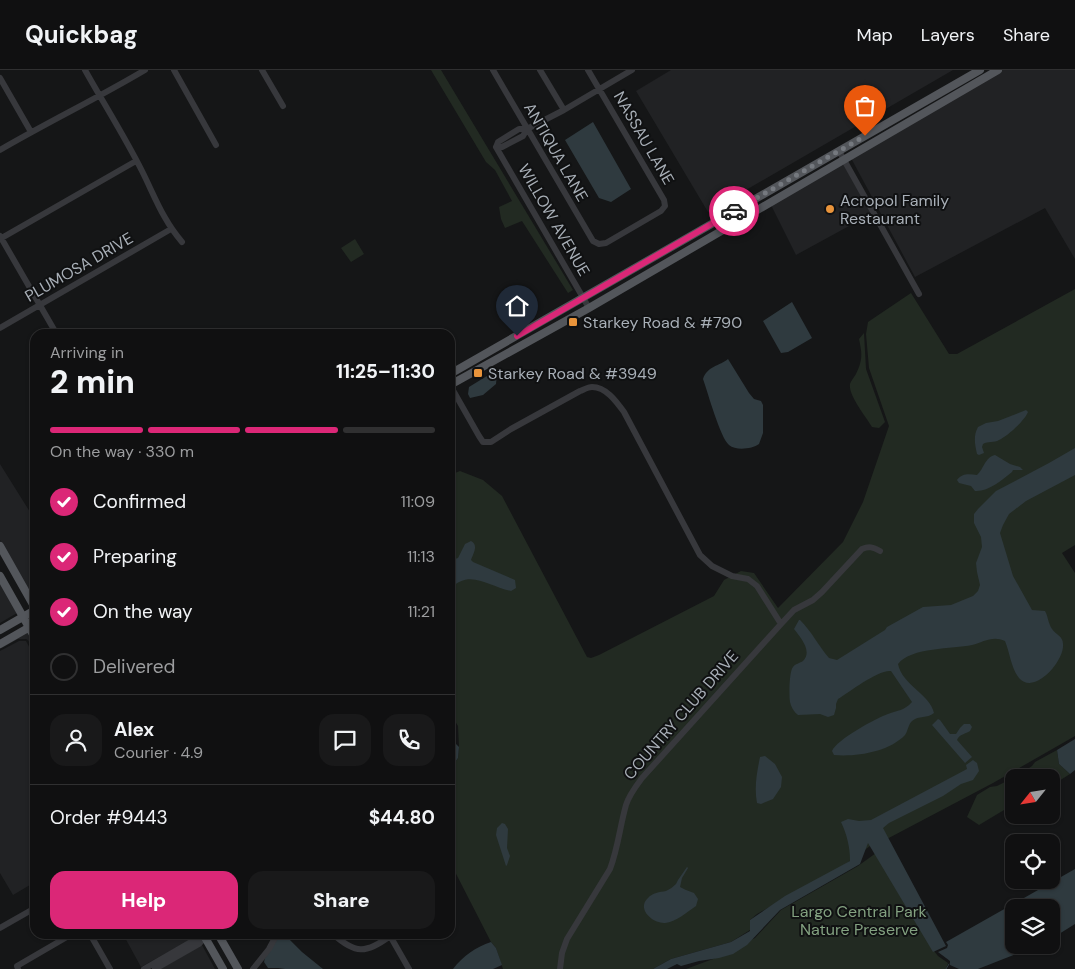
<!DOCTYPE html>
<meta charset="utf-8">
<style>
:root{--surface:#101011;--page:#19191a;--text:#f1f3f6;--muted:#9c9d9f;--line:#303031;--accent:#db2777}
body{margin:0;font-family:"DM Sans",sans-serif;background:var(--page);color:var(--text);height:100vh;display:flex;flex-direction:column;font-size:19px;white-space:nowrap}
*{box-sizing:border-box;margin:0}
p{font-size:16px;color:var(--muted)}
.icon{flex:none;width:28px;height:28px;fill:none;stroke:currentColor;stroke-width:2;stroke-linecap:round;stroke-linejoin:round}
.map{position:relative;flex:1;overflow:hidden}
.side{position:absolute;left:30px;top:259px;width:425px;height:610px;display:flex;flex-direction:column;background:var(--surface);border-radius:15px;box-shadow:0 1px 4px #0004,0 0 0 1px var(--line)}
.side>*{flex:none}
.needle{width:32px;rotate:240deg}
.fabs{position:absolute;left:1005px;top:699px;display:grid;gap:10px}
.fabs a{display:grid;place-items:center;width:55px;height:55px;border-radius:10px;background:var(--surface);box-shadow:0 1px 4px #0004,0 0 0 1px var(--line);font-size:25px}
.pin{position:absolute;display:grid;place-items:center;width:42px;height:42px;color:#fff;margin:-51px -21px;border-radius:50% 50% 50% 0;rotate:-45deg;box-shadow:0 0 5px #0007}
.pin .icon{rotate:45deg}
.courier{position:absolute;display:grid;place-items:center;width:50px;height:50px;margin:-25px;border:4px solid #db2777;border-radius:50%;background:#fff;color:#222;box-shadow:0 1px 6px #0007}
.head em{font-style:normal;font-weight:800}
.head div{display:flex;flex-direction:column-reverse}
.head{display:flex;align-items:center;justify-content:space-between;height:85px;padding:0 20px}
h1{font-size:32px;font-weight:800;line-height:38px}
.bar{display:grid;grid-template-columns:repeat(4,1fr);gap:8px 5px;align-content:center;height:60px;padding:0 20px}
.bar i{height:6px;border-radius:4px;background:var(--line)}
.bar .active{background:var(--accent)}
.bar p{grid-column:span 4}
.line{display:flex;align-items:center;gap:12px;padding:0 20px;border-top:1px solid var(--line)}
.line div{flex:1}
.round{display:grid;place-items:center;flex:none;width:52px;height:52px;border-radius:15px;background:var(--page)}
ol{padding:0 20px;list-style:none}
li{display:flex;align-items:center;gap:15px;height:55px}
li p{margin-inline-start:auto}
li .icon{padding:5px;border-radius:50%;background:var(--accent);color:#fff;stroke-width:4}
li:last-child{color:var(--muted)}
li i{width:28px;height:28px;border:2px solid var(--line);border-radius:50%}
.cta{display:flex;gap:10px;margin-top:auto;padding:10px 20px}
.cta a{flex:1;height:58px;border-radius:15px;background:var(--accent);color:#fff;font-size:20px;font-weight:800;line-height:58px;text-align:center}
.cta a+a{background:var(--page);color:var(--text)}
header{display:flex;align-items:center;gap:30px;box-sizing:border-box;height:70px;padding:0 25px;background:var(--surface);border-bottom:1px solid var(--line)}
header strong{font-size:24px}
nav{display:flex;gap:28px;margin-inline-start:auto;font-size:18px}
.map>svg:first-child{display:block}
</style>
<header>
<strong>Quickbag</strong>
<nav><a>Map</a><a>Layers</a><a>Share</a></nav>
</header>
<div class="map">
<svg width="1075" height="899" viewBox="0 0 1075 899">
<rect width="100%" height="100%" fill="#151617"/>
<!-- built -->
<path fill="#212224" d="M671 0H953L708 142 636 21Z
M1003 0H1075V189L1045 138 915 207 851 88Z
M843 93 871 144 796 185 771 135Z
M0 394 35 450V530L34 529 0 470Z
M0 512 17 543 0 553Z
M28 561 35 574V583L28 570 26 569H18L0 579V577Z
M19 571H26L35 588V812L13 825 0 803V581Z
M123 864H196L197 866 141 897Z
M202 875 215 899H160Z"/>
<!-- green -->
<path fill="#222a22" d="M431 0H441L573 220 568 223 522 151 505 158 501 149 499 137 512 131 495 100 486 92Z
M355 169 364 184 351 192 341 178Z
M1075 219V475L1062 483 1075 503V666L993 713 885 770 870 776 846 794 757 844 750 850V860L731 872 671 889 653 899H503L496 878 491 872 450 792V704L451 698 458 688 459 677 458 656 450 643V405L460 401 483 410 502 426 587 587 591 588 599 585 714 526 724 510 741 501 754 503 778 538 843 472 863 432 889 356 869 298 866 264 868 252 911 223 949 284H957Z
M864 263 866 299 885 352 879 358 872 357C866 347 848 325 850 314 851 311 854 307 856 304 863 290 862 283 859 269Z
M1057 680 1059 694 1070 704 1051 716V708H1014V734L979 755 967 747 977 725 990 717 997 716 1017 706 1032 696 1035 692Z
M876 783 931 877 938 886 948 893 946 899H686L713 889 755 868 781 840 858 796Z"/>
<!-- water -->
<path fill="#2f3a3f" d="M593 52 631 119 611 132 599 128 565 70Z
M792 232 812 268 788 282 781 283 763 251Z
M728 289 749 323 754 329 761 331 763 335V363L759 374C752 379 736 381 729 375 720 367 708 323 703 309 707 296 720 296 728 289Z
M495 301 497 303 496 314 483 325 470 328 468 324 469 317Z
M1026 340 1028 342C1025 350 1008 366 999 370 994 373 988 371 983 374L982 377 984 383 979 385 977 384C975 375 973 366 978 357L986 353 998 351Z
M1075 378V405L1026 431 1009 444 1003 455 1000 463 1013 506 1032 540 1045 541C1048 546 1048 553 1052 559 1056 565 1063 566 1063 574 1065 590 1035 626 1019 608 1011 598 1010 583 1005 571 993 565 983 572 972 575 953 579 911 577 898 594 902 615 930 624 934 643 927 649 919 645 912 651 908 655 908 661 905 665 889 682 856 687 834 685L832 681C836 670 876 648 888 644 898 640 904 641 912 632L891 601C879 599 849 622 838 629L836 634V638L834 645 828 647 820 644 798 645C794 642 791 637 790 632 789 625 789 602 793 597 795 594 800 593 803 591 813 581 800 567 794 559L799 550H800C812 562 818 575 829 588L837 590 885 560 887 557 923 537 951 535 973 526 978 521 980 515 977 502 976 493 982 477 981 467 974 453V444L978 439 996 421 1049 393Z
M995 385 1010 394 1020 397 1023 400H1013L1012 402C1002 410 988 422 975 421L971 416 959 413 957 410C962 403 969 404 977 405 984 399 985 387 995 385Z
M471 471C479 475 473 484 471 490L473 492 515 510 516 518 511 521C489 517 470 498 450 519V489L452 490 458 488 465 474Z
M938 649 940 650 950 664H956L960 658 964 654H970L972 657 970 661C966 664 959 664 957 670L972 687 965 693 932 655Z
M1075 669V700L1070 704 1059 694 1057 680Z
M455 673 459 677 458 688 451 698 450 704V674Z
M765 686 775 694 782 707 781 717 773 729 761 734 757 733C754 717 757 702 760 687Z
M973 690 977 693 979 701 973 710 961 714 943 726 889 753 883 758 946 876 933 882 868 773 860 794 780 840 747 875 733 884 719 888 699 891 681 896 677 894 667 899H653L671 889 731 872 750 861V850L785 826 850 791C850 777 847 765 841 752L848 749 859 751 871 750 967 699 966 695Z
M502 753 505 754 508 759 507 778 510 786 507 795 506 796 496 765 497 758Z
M687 797 688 798 682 808 680 817 686 820 694 823 698 829 696 836C687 842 676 852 665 853 653 854 636 839 648 828 652 823 660 822 666 821 670 819 673 817 676 814L678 810Z
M1075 799V854L1051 869V838H1014V875H1039L978 899H959L950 895V891L938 882 947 878 948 875 946 872Z
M280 865 287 867 302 882 323 899H285L278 898H268L264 892 265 888Z
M491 872 496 878 502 895 493 899H453C463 886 476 877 491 872Z"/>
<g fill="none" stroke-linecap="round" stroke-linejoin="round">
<!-- stream -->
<path stroke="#2f3a3f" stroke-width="1" d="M946 899 949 894"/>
<!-- minor -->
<path stroke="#37383c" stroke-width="6" d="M85 0C104 34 125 67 142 101 155 127 163 150 182 172
M174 0 216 75
M262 0 283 36
M493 0 593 171 599 174 606 173 661 141 665 136 664 130 588 0
M540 0 564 40
M0 8 31 62
M496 77 589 238
M496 77H502L523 66 527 59 564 40 632 0
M496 77 498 72 519 59H527
M0 80C48 52 98 28 145 0
M839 81 919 224
M0 166 56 263
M0 169 136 91
M0 258 171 159
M450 315 479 366 483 372H491L511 359 580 321C583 320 588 317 592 317 606 317 616 331 624 342L700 485 712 496 732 506 748 509 757 516 781 554 642 708C636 716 629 725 626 735 620 756 618 778 610 799L567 869 562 883 560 899
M781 554 794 540 813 530 822 522 862 479C869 476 873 477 880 481
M0 858 35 838
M90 864 110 899
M333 864C355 884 366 884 390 866
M389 864 409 899
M18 899 17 896 72 864
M144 899 196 869 205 867
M155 899 199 874 205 867
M253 899 269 879 277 864"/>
<!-- major -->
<path stroke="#53565b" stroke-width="8" d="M450 304 980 0
M450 315 589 238 998 0
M0 476 35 538
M0 506 35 568
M0 560 35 540
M0 574 35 554
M203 864 223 899
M218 864 238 899"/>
</g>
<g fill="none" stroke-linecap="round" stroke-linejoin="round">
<!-- done -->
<path stroke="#75797f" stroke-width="5" stroke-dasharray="0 9" d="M734 141 865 66"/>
<!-- route -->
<path stroke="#db2777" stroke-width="6" d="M517 266 734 141"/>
</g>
<!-- markers -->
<g fill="#e9943b" stroke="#101112" stroke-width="2">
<circle cx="830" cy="139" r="5"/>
<rect x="568" y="247" width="10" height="10" rx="2.5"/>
<rect x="473" y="298" width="10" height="10" rx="2.5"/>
</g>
<g text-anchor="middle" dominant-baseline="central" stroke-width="4" stroke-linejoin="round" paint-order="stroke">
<!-- street labels -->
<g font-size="16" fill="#a8afb7" stroke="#101112">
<text transform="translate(644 68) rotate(60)">NASSAU LANE</text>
<text transform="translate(556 82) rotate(60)">ANTIQUA LANE</text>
<text transform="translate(554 150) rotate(60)">WILLOW AVENUE</text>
<text transform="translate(79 197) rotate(-30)">PLUMOSA DRIVE</text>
<text transform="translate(681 645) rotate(-49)">COUNTRY CLUB DRIVE</text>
</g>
<!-- poi labels -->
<g font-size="16" fill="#a8afb7" stroke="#101112" text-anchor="start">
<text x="840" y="130">Acropol Family<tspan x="840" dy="18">Restaurant</tspan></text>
<text x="583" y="252">Starkey Road &amp; #790</text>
<text x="488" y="303">Starkey Road &amp; #3949</text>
</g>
<!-- park labels -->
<g font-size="16" fill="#83a180" stroke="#101112">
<text x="859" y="841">Largo Central Park<tspan x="859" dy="18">Nature Preserve</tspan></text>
</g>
</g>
</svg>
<div class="fabs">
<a><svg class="needle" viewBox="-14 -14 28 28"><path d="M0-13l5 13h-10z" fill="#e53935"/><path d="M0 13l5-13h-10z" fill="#9c9d9f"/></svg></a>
<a><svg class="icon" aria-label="locate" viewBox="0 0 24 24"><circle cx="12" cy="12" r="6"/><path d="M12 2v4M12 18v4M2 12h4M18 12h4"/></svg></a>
<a><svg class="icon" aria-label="layers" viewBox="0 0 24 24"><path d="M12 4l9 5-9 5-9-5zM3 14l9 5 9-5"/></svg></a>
</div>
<div class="pin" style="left:865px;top:66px;background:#ea580c"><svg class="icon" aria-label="bag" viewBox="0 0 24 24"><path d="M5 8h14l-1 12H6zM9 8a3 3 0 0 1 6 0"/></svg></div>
<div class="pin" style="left:517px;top:266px;background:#1f2937"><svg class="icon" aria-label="home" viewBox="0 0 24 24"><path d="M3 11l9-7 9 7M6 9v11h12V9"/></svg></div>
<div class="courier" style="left:734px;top:141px"><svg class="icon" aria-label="car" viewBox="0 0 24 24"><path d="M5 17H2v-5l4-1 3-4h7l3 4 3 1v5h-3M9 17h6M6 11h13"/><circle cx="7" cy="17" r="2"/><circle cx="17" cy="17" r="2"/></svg></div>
<section class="side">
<div class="head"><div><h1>2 min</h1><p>Arriving in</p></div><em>11:25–11:30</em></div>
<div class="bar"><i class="active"></i><i class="active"></i><i class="active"></i><i></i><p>On the way · 330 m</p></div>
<ol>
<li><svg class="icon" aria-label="check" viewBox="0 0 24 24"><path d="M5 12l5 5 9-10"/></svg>Confirmed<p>11:09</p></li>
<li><svg class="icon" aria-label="check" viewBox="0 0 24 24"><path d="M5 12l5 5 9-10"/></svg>Preparing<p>11:13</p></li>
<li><svg class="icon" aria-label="check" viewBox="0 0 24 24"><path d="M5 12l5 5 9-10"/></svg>On the way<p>11:21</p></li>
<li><i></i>Delivered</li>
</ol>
<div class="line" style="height:90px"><a class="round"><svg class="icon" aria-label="person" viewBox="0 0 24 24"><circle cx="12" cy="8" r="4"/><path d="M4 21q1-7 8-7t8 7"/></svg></a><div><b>Alex</b><p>Courier · 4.9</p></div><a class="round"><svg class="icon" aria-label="chat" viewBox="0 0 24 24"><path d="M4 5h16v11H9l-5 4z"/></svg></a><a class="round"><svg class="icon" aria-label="phone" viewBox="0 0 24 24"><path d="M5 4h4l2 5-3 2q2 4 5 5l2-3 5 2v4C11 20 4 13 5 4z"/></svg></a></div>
<div class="line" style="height:65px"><div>Order #9443</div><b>$44.80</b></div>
<div class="cta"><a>Help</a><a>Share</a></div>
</section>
</div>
